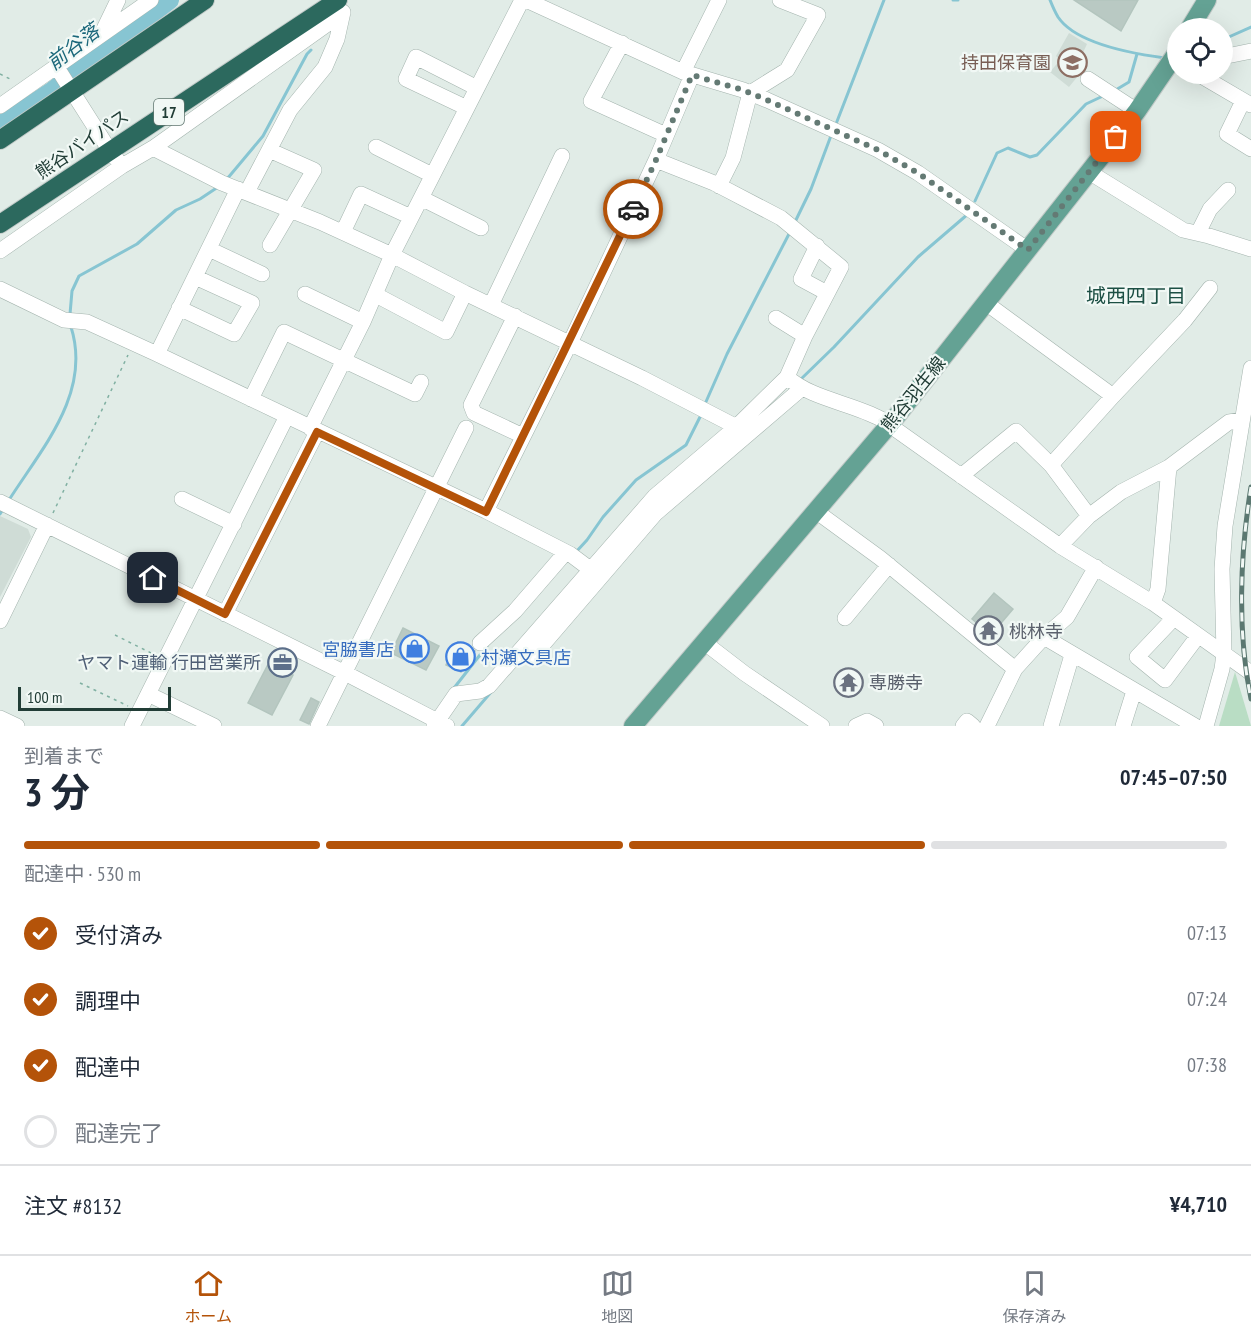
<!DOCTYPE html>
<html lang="ja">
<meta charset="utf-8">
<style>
:root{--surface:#fff;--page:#f6f6f7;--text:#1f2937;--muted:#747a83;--line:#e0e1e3;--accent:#b45309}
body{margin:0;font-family:"PT Sans Narrow","Noto Sans JP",sans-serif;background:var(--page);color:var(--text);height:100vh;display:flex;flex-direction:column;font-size:22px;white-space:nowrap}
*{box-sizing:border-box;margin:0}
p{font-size:20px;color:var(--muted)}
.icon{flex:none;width:33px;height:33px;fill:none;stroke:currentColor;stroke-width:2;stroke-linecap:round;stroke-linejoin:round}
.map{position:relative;height:726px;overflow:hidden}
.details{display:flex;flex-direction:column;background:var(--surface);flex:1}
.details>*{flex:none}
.tools{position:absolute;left:1167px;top:18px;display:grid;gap:12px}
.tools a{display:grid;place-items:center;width:66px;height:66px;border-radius:50%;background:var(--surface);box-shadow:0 6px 24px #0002;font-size:30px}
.scale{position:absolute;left:18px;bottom:15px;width:153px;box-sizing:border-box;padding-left:6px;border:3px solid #213d36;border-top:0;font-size:16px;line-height:21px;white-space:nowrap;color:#213d36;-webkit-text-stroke:4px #f1f8f5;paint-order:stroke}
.pin{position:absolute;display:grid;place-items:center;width:51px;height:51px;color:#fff;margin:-26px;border-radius:12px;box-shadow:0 3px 9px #0006}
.courier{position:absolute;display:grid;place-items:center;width:60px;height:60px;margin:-30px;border:4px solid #b45309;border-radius:50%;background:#fff;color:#222;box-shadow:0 2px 8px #0007}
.head em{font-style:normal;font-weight:700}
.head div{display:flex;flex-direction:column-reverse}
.head{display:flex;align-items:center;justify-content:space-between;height:102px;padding:0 24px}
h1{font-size:39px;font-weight:700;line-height:45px}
.bar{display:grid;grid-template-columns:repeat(4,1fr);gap:9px 6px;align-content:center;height:72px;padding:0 24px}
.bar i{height:8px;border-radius:4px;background:var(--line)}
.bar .active{background:var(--accent)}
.bar p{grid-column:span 4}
.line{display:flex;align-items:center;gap:15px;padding:0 24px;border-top:2px solid var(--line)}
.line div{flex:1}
ol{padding:0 24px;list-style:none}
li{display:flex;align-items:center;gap:18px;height:66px}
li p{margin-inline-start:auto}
li .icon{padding:6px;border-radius:50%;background:var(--accent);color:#fff;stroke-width:4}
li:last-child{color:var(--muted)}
li i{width:33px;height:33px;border:3px solid var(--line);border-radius:50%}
.tabs{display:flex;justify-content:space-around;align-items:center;height:84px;border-top:2px solid var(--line);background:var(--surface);font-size:16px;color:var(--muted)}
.tabs a{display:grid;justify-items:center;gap:3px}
.tabs .active{color:var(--accent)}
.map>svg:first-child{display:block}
</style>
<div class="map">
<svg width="1251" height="726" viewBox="0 0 1251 726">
<rect width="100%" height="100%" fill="#e1ece7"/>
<!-- built -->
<path fill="#cfdcd6" d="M1069 33 1087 44 1081 57 1087 65 1069 87 1050 72 1060 60 1056 56Z
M0 516 28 529 31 537 0 597Z"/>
<!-- green -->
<path fill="#b9ddc4" d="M1235 672 1251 726H1219Z"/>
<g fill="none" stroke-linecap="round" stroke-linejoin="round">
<!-- stream -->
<path stroke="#87c5d2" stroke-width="3" d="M953 0H958
M1050 0C1052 5 1055 12 1058 17 1076 44 1135 54 1165 58
M1222 40 1251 27
M1114 91 1129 82 1137 54
M836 124 884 0
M227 179 263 136 307 54 311 50
M975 201 997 153 1008 148 1030 157 1037 155 1086 104 1103 96
M794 224 811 189 832 133
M70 314 72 291 79 276 137 244 176 210 200 199 218 187
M800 380 834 347 918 257 968 214
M705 404 727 354 790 232
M9 500C42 448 92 393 71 327
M0 514 4 508
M576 552 587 540 603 517 636 480 686 445 702 413
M454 688 487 646
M462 726 492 691"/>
<!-- river -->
<path stroke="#87c5d2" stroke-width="18" d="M0 125 53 90 170 0"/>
</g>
<!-- building -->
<path fill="#b9c9c3" stroke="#b3c5be" stroke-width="1.5" d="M1074 0H1138L1121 31Z
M994 593 1013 609 991 635 972 619Z
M403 628 439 646 426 670 391 653Z
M458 642 475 651 461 672 446 665Z
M275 651 295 661 289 673 293 675 272 715 248 703Z
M311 698 319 702 309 724 300 720Z"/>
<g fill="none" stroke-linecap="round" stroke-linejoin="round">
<defs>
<path id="minor" d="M526 0 683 72 743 90 767 100 878 150 918 173 1028 250
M103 31 118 0
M622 43 591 101 666 135
M1222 57 1251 51
M56 66 110 151 122 166 153 148 343 13
M683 72 719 0
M1198 74 1251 105
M1088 79 1137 111
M1243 101 1227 134 1251 149
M0 106 151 0
M467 108 406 79 416 57 477 88
M376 147 432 175
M153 148 222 183 320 222 392 255 465 293 642 378 733 425 735 428
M269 150 314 170 270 245
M656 160 714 183 781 218 841 267 805 336 787 377
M1089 172 1183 230 1209 236 1251 249
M719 186 733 158 750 93 787 70 818 15 780 0
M238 189 157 354 287 416
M247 192 290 110 325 67 337 39 343 12
M421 198 481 228
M343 232 361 194 411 217
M1198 233 1210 209 1228 190
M817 246 801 279 827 293
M209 249 262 274
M0 251 122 166
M0 289 64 320 87 322 157 354
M305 294 363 322
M376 295 446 332 465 293
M986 303 1113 396
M491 305 562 156
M179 308 234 334 252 303 195 277
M515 316 471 405 474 413 523 436
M776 318 805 336
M251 399 284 332 415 394 421 382
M310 428 363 322 392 255 522 0
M1051 465 1113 396 1185 320 1210 288
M961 476 1016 431 1051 465 1089 516
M182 499 234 524
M0 502 345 673 447 726
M486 511 570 554 598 575
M817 512 880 558 1015 669
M1060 546 1089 516 1121 492 1169 467 1229 422 1242 420
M1153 603 1158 589 1169 467
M225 614 317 432
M845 618 889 565
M1174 618 1137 657 1165 680 1198 636
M0 621 47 525
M1044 637 1195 726
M480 643 515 611 566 552
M705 643 744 673 822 726
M533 656 655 514 801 389
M148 694 214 726
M0 718 17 726
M132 726 287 416 486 511 570 343 656 160 692 75
M318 726 466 428
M434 726 456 694 480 691 489 686 655 496 735 428 787 377C811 399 852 403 881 419L1060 546 1153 603 1251 673
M856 726 867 721 876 726
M963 726 967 721 973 726
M987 726 1015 669 1044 637 1067 617 1096 567
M1051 726 1072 655
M1123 726 1134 691
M1206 726 1222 669 1224 654 1222 569 1225 526 1251 368"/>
<path id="major" d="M1190 28 1207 0
M633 726 895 418 1137 111 1178 51"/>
<path id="highway" d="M0 140 205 0
M0 224 338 0"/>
</defs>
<!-- minor casing -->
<use href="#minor" stroke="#a4b4ae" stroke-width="16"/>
<!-- major casing -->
<use href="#major" stroke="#c1c9c7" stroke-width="20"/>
<!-- highway casing -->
<use href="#highway" stroke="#c1c9c7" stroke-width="20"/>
<!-- path -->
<path stroke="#80b0a2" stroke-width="1.5" stroke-dasharray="3 4.5" stroke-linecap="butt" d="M0 74 12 80
M53 513 128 355
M115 635 153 654
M80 683 128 706"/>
<!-- minor -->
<use href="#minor" stroke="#fff" stroke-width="15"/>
<!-- major -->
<use href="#major" stroke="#64a294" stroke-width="18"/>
<!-- highway -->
<use href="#highway" stroke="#2c695e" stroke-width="18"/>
<defs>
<path id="rail" d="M1251 487C1240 554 1237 632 1251 699"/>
</defs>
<!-- rail casing -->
<use href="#rail" stroke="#5b7871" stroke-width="5"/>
<!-- rail -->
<use href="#rail" stroke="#f1f8f5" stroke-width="3" stroke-dasharray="9" stroke-linecap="butt"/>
</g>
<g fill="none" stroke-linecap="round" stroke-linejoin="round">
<!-- done -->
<path stroke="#647a74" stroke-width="6" stroke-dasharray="0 10.8" d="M633 209 656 160 692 75 743 90 767 100 878 150 918 173 1028 250 1116 137"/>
<!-- route -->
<path stroke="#b45309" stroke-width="8" d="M153 578 225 614 317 432 486 512 633 209"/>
</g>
<!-- icons -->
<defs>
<symbol id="school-ring" viewBox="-11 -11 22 22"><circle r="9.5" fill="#f1f8f5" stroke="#8d6e63" stroke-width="1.5"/><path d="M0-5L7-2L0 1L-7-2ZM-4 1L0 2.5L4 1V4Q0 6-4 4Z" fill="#8d6e63"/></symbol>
<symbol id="temple-ring" viewBox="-11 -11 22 22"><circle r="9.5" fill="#f1f8f5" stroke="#6b7280" stroke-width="1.5"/><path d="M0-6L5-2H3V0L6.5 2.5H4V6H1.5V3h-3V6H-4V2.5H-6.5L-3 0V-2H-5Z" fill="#6b7280"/></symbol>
<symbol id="shop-ring" viewBox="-11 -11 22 22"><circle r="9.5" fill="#f1f8f5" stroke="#3f7fe0" stroke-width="1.5"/><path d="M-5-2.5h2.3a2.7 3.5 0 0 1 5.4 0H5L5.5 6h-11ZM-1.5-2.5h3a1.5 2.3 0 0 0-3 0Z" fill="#3f7fe0"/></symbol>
<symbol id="office-ring" viewBox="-11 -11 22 22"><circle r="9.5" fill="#f1f8f5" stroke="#5c6f8a" stroke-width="1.5"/><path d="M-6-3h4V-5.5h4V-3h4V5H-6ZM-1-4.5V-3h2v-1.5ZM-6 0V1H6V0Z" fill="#5c6f8a"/></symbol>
</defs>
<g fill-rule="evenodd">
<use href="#school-ring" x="1056" y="46" width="33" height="33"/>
<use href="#temple-ring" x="972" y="614" width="33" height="33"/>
<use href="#shop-ring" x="398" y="632" width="33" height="33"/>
<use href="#shop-ring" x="444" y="640" width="33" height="33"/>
<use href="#office-ring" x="266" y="646" width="33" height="33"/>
<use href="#temple-ring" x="832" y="666" width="33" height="33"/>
</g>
<g text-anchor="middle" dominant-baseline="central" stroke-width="4.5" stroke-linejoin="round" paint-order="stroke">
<!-- shield labels -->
<rect fill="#f1f8f5" stroke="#5f756f" stroke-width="1.5" x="154" y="99" width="30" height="26" rx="4.5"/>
<g font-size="16" font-weight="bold" fill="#213d36">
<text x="169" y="112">17</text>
</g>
<!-- education labels -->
<g font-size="18" fill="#785e54" stroke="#f1f8f5" text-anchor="end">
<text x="1051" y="62">持田保育園</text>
</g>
<!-- street labels -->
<g font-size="18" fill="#213d36" stroke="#f1f8f5">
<text transform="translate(82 144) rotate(-34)">熊谷バイパス</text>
<text transform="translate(913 394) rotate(-51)">熊谷羽生線</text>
</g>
<!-- worship labels -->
<g font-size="18" fill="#5b616d" stroke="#f1f8f5" text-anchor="start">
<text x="1009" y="631">桃林寺</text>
<text x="869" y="682">専勝寺</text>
</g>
<!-- shop labels -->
<g font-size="18" fill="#366cbe" stroke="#f1f8f5" text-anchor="end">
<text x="394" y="649">宮脇書店</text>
<text x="481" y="657" text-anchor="start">村瀬文具店</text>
</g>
<!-- service labels -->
<g font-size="18" fill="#4e5e75" stroke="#f1f8f5" text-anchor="end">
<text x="261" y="662">ヤマト運輸 行田営業所</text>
</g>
<!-- water labels -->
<g font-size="20" font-style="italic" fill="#1a677a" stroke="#f1f8f5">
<text transform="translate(73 47) rotate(-38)">前谷落</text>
</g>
<!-- neighbourhood labels -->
<g font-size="20" fill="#1c4f44" stroke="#f1f8f5">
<text x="1136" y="296">城西四丁目</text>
</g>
</g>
</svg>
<div class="tools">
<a><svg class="icon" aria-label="locate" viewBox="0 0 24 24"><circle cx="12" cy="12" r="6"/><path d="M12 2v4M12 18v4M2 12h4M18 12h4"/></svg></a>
</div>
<div class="scale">100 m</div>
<div class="pin" style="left:1116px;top:137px;background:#ea580c"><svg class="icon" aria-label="bag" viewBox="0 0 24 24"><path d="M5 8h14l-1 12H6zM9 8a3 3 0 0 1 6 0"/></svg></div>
<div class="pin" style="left:153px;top:578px;background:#1f2937"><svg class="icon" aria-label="home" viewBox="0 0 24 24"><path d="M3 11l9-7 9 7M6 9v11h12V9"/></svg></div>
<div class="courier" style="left:633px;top:209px"><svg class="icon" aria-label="car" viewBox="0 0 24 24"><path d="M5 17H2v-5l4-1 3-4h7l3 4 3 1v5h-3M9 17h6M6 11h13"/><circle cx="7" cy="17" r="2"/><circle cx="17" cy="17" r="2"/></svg></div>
</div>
<section class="details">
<div class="head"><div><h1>3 分</h1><p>到着まで</p></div><em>07:45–07:50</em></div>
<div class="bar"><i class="active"></i><i class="active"></i><i class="active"></i><i></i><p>配達中 · 530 m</p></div>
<ol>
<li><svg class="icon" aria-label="check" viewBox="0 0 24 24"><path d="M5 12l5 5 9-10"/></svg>受付済み<p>07:13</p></li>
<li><svg class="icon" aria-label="check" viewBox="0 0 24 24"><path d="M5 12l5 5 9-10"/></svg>調理中<p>07:24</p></li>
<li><svg class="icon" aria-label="check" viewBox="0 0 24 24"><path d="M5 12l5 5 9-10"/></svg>配達中<p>07:38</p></li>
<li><i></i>配達完了</li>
</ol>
<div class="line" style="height:78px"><div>注文 #8132</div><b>¥4,710</b></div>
</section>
<nav class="tabs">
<a class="active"><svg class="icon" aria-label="home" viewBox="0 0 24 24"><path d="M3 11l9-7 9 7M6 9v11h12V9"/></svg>ホーム</a>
<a><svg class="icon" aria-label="map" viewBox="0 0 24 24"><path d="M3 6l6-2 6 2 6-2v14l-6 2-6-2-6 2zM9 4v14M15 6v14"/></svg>地図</a>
<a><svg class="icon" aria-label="saved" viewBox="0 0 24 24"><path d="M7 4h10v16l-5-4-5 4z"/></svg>保存済み</a>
</nav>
